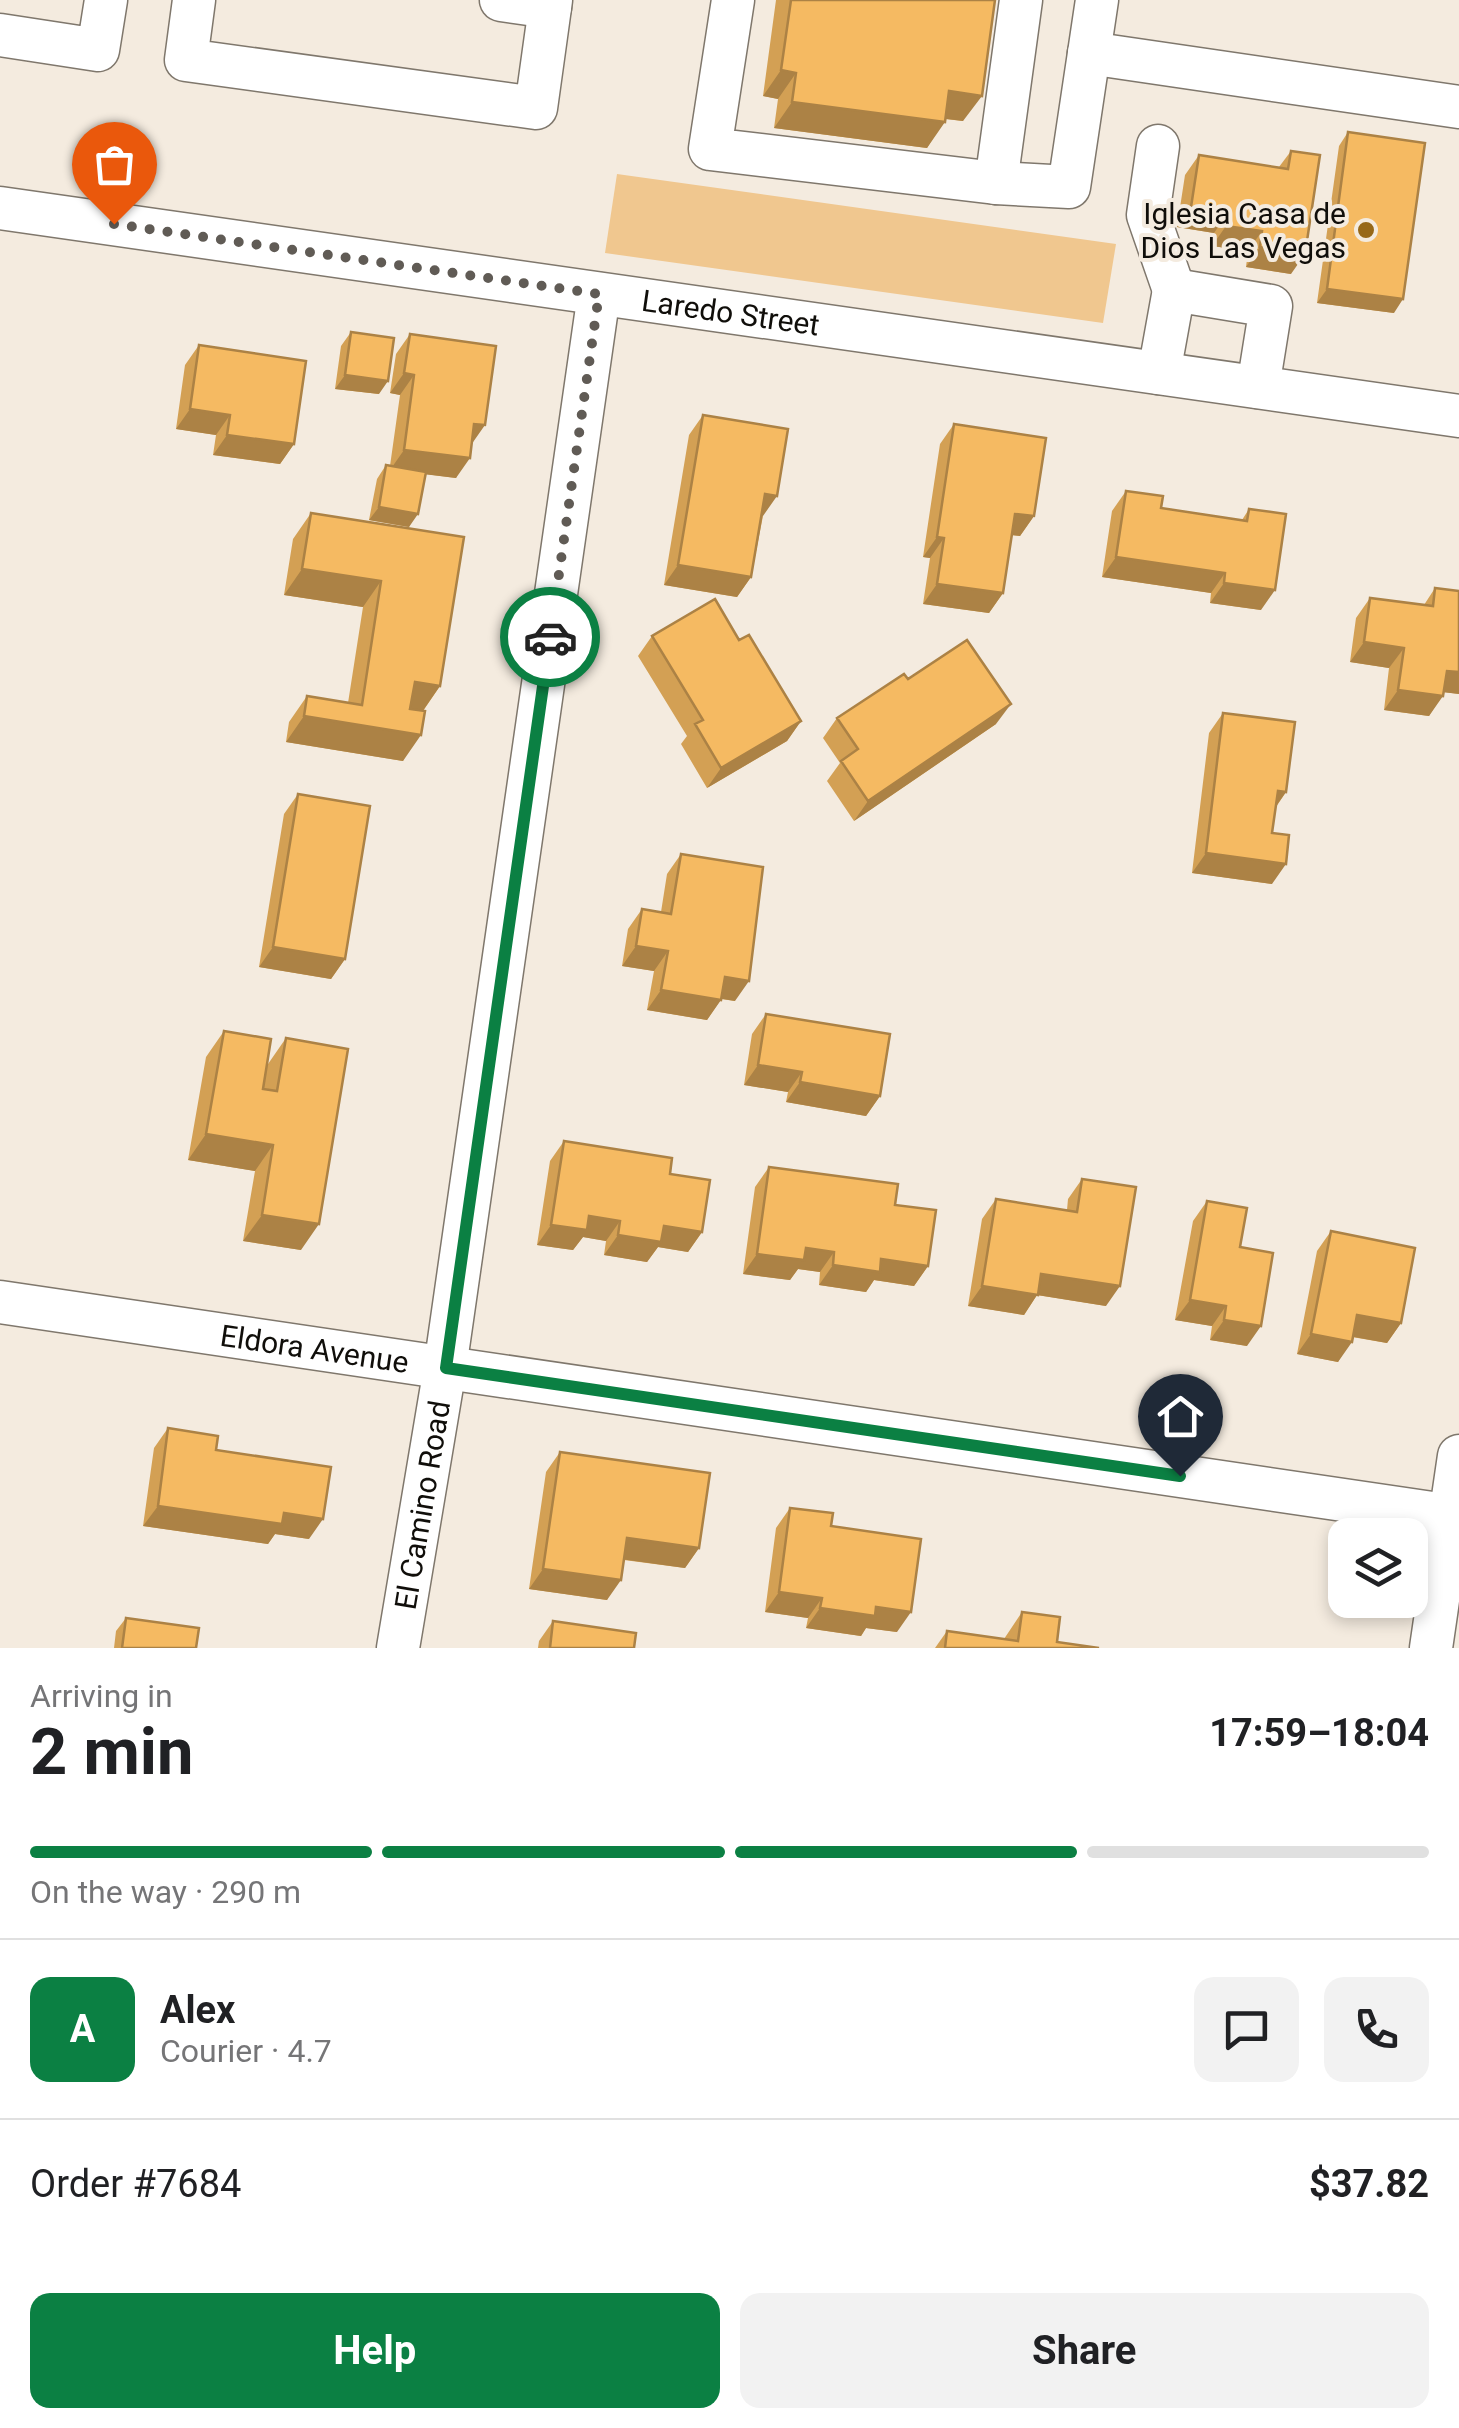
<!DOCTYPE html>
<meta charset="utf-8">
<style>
:root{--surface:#fff;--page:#f2f2f2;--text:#202124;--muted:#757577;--line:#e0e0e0;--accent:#0b8043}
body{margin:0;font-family:Roboto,sans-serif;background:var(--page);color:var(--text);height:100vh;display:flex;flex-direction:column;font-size:38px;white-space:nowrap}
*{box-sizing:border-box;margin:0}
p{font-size:32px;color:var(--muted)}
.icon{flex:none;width:55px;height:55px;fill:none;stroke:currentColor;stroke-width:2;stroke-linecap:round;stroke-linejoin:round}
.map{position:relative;height:1648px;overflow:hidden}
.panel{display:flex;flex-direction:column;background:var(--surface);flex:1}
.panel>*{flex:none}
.controls{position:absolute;left:1328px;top:1518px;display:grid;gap:20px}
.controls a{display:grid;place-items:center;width:100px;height:100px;border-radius:20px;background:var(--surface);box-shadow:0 5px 15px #0003;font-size:50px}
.pin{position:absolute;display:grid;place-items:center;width:85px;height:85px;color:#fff;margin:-102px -42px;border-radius:50% 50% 50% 0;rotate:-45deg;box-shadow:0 0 10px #0007}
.pin .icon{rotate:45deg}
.courier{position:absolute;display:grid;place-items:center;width:100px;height:100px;margin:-50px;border:8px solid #0b8043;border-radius:50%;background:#fff;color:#222;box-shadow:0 2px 12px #0007}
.headline em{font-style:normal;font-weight:700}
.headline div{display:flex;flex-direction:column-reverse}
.headline{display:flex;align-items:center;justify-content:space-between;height:170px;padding:0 30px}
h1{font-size:65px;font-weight:700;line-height:75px}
.bar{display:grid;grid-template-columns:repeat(4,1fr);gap:15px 10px;align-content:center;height:120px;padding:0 30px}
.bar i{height:12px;border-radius:8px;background:var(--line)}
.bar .on{background:var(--accent)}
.bar p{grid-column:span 4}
.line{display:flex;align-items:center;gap:25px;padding:0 30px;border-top:2px solid var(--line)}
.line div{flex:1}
.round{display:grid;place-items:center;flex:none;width:105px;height:105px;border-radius:20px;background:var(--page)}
.button{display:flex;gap:20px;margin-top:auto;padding:20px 30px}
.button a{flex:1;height:115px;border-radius:20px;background:var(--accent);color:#fff;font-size:40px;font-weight:700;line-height:115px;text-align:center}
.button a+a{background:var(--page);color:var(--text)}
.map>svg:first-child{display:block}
</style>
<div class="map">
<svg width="1459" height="1648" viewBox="0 0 1459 1648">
<rect width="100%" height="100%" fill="#f4ebdf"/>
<!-- green -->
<path fill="#f0c78f" d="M617 174 1116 244 1103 323 605 253Z"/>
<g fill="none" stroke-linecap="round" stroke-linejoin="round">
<defs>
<g id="minor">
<path d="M194 0 186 60 536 108 551 0"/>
<path d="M501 0 550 7"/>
<path d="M733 0 710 149 996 183 1069 187 1097 0"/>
<path d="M0 35 98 50 106 0"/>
<path d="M1089 53 1459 107"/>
<path d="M1158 146 1148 215 1174 290"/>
<path d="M996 183 1021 0"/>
<path id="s1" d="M0 208 1459 416"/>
<path d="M1159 373 1174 290 1271 306 1258 387"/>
<path id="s2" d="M0 1302 1459 1517"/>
<path id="s3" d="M398 1648 445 1368 599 294"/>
<path d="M1431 1648 1459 1456"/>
</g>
</defs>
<!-- minor casing -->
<use href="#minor" stroke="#7f776c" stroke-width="45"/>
<!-- minor -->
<use href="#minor" stroke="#fff" stroke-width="42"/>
</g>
<!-- wall -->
<path fill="#d3a054" d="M776 0H995L963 121 945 119 927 148 774 128 778 99 763 96Z
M1348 132 1394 313 1317 303 1339 146Z
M1291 151V274L1246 267 1248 251 1212 246 1214 233 1177 227 1185 175 1199 155 1279 167Z
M351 332 379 394 335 389 341 346Z
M410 334 471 445 456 478 425 474 409 527 369 520 377 479 386 465 390 466 400 395 390 393 396 354Z
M199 345 294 444 280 464 213 455 216 435 176 429 185 365Z
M703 415 763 516 751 577 737 597 664 585 689 435Z
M954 424 1034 516 1020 536 1012 535 1003 593 989 613 923 604 930 558 923 557 940 444Z
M1126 491 1161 508 1242 520 1249 509 1261 610 1210 603 1211 593 1102 577 1112 511Z
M311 513 464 537 440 686 423 711 403 761 286 742 289 722 307 696 348 703 363 607 284 595 293 539Z
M1435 588 1459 694 1444 692 1429 716 1384 710 1389 668 1350 662 1356 618 1370 598 1424 605Z
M652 636 739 640 801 721 787 741 707 788 681 744 687 736 638 656Z
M908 679 996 724 854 821 827 781 840 763 823 738 837 718Z
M1223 713 1286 792 1276 807 1272 833V884L1192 873 1209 733Z
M298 794 345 959 331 979 259 967 284 814Z
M681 854 735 1001 721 999 707 1020 647 1010 654 971 622 966 628 929 642 909 661 912 667 874Z
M766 1014 880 1096 866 1116 786 1102 788 1092 744 1085 752 1034Z
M224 1031 268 1064 286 1038 301 1250 243 1241 255 1171 188 1160 206 1057Z
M564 1141 670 1174 702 1232 688 1252 658 1247 647 1262 604 1255 606 1241 583 1237 573 1250 537 1245 550 1161Z
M769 1167 895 1205 928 1266 914 1286 874 1280 866 1292 819 1285 820 1272 798 1269 790 1280 743 1274 755 1187Z
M1082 1179 1106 1306 1037 1295 1024 1315 968 1306 982 1219 996 1199 1067 1210 1068 1199Z
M1207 1201 1247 1346 1210 1340 1212 1326 1175 1320 1193 1221Z
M1331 1231 1401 1323 1387 1343 1352 1337 1338 1362 1297 1354 1317 1251Z
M168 1428 216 1450 309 1539 275 1534 268 1544 143 1526 154 1448Z
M560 1452 699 1548 685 1568 624 1560 607 1600 529 1589 546 1472Z
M790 1508 831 1526 897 1632 866 1628 861 1636 806 1628 808 1618 765 1612 776 1528Z
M1022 1612 1057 1642 1099 1648H935L947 1631 1004 1639Z
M126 1618 196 1648H114L116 1631Z
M553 1621 634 1648H538L539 1641Z"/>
<!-- shaded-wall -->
<path fill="#ac8245" d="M781 70 796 73 778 99 763 96Z
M949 91 982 96 963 121 931 117Z
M792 102 945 122 927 148 774 128Z
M1191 207 1228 213 1214 233 1177 227Z
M1226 226 1262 231 1248 251 1212 246Z
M1260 247 1305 254 1291 274 1246 267Z
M1327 289 1403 299 1394 313 1317 303Z
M404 373 414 375 400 395 390 393Z
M345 375 388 381 379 394 335 389Z
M190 409 230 415 216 435 176 429Z
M474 424 485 425 471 445Z
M227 435 294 444 280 464 213 455Z
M404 450 470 458 456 478 390 470Z
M765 494 777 496 763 516 751 514Z
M379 507 418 514 409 527 369 520Z
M1015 514 1034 516 1020 536 1001 534Z
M937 537 944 538 930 558 923 557Z
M1116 557 1225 573 1211 593 1102 577Z
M678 565 751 577 737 597 664 585Z
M302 569 381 581 363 607 284 595Z
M1224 583 1275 590 1261 610 1210 603Z
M937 584 1003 593 989 613 923 604Z
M1364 642 1404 648 1389 668 1350 662Z
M1447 671 1459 672V694L1433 691Z
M415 682 440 686 422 712 396 708Z
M1398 690 1443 696 1429 716 1384 710Z
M1011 704 996 724 854 821 868 801Z
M304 716 421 735 403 761 286 742Z
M801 721 787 741 707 788 721 768Z
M1278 791 1286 792 1272 812Z
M1206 853 1286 864 1272 884 1192 873Z
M636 946 668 951 654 971 622 966Z
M273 947 345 959 331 979 259 967Z
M725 977 749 981 735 1001 711 997Z
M661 990 721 1000 707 1020 647 1010Z
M758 1065 802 1072 788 1092 744 1085Z
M800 1082 880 1096 866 1116 786 1102Z
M206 1134 273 1145 255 1171 188 1160Z
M262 1215 319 1224 301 1250 243 1241Z
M589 1216 620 1221 606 1241 583 1237 573 1250 537 1245 551 1225Z
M664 1226 702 1232 688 1252 658 1247 647 1262 604 1255 618 1235Z
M806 1248 834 1252 820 1272 798 1269 790 1280 743 1274 757 1254Z
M881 1259 928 1266 914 1286 874 1280 866 1292 819 1285 833 1265Z
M1041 1274 1120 1286 1106 1306 1037 1295 1024 1315 968 1306 982 1286Z
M1190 1300 1226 1306 1212 1326 1175 1320Z
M1357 1315 1401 1323 1387 1343 1343 1335Z
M1224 1320 1261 1326 1247 1346 1210 1340Z
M1311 1334 1352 1342 1338 1362 1297 1354Z
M158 1506 284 1513 323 1519 309 1539 275 1534 268 1544 143 1526Z
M627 1538 699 1548 685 1568 613 1558Z
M543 1569 621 1580 607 1600 529 1589Z
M779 1592 822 1598 808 1618 765 1612Z
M876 1607 911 1612 897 1632 866 1628 861 1636 806 1628 820 1608Z"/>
<!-- building -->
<path fill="#f5ba62" stroke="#ac8245" stroke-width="2.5" d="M791 0H995L982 96 949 91 945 122 792 102 796 73 781 70Z
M1348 132 1425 143 1403 299 1327 289Z
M1291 151 1320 155 1305 254 1260 247 1262 231 1226 226 1228 213 1191 207 1199 155 1288 169Z
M351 332 394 338 388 381 345 375Z
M410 334 496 346 485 425 474 424 470 458 404 450 414 375 404 373Z
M199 345 306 361 294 444 227 435 230 415 190 409Z
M703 415 788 429 777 496 765 494 751 577 678 565Z
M954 424 1046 438 1034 516 1015 514 1003 593 937 584 944 538 937 537Z
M386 465 426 472 418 514 379 507Z
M1126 491 1163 496 1161 508 1247 521 1249 509 1286 514 1275 590 1224 583 1225 573 1116 557Z
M311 513 464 537 440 686 415 682 410 709 425 711 421 735 304 716 307 696 362 705 381 581 302 569Z
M1435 588 1459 591V672L1447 671 1443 696 1398 690 1404 648 1364 642 1370 598 1433 606Z
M715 599 739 640 749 635 801 721 721 768 695 724 703 720 652 636Z
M967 640 1011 704 868 801 841 761 858 749 837 718 904 674 908 679Z
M1223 713 1295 722 1286 792 1278 791 1272 833 1289 835 1286 864 1206 853Z
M298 794 370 806 345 959 273 947Z
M681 854 763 867 749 981 725 977 721 1000 661 990 668 951 636 946 642 909 671 914Z
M766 1014 890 1034 880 1096 800 1082 802 1072 758 1065Z
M224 1031 271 1039 263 1089 277 1091 286 1038 348 1049 319 1224 262 1215 273 1145 206 1134Z
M564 1141 672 1158 670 1174 710 1180 702 1232 664 1226 661 1242 618 1235 620 1221 589 1216 587 1230 551 1225Z
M769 1167 898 1184 895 1205 936 1210 928 1266 881 1259 880 1272 833 1265 834 1252 806 1248 804 1260 757 1254Z
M1082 1179 1136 1187 1120 1286 1041 1274 1038 1295 982 1286 996 1199 1077 1212Z
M1207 1201 1247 1208 1240 1247 1273 1253 1261 1326 1224 1320 1226 1306 1190 1300Z
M1331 1231 1415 1248 1401 1323 1357 1315 1352 1342 1311 1334Z
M168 1428 218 1436 216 1450 331 1467 323 1519 284 1513 282 1524 158 1506Z
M560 1452 710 1473 699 1548 627 1538 621 1580 543 1569Z
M790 1508 833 1513 831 1526 921 1539 911 1612 876 1607 875 1616 820 1608 822 1598 779 1592Z
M1022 1612 1060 1617 1057 1642 1099 1648H945L947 1631 1018 1641Z
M126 1618 199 1628 196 1648H122Z
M553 1621 636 1633 634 1648H550Z"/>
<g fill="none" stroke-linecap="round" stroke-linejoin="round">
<!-- done -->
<path stroke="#605b55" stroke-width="10" stroke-dasharray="0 18" d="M114 224 599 294 550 637"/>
<!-- route -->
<path stroke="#0b8043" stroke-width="12" d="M550 637 446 1368 1180 1476"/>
</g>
<!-- markers -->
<circle fill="#976818" stroke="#f4ebdf" stroke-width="4" cx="1366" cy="230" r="10"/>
<g text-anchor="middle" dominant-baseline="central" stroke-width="8" stroke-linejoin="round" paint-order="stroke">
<!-- poi labels -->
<g font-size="30" fill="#100e0a" stroke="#f4ebdf" text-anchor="end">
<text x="1346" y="213">Iglesia Casa de<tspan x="1346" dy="34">Dios Las Vegas</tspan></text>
</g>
<!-- street labels -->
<g font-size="30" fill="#100e0a" stroke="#f4ebdf">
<text stroke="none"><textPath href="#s1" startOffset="738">Laredo Street</textPath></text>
<text stroke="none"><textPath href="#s2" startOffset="318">Eldora Avenue</textPath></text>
<text stroke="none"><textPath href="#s3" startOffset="145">El Camino Road</textPath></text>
</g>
</g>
</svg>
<div class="controls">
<a><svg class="icon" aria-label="layers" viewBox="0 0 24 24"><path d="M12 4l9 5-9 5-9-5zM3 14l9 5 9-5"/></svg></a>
</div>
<div class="pin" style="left:114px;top:224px;background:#ea580c"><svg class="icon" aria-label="bag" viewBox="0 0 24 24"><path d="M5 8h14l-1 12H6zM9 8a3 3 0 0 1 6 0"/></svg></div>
<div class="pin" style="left:1180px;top:1476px;background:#1f2937"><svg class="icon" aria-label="home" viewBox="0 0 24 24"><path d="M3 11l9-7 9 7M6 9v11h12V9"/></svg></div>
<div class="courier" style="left:550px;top:637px"><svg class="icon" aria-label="car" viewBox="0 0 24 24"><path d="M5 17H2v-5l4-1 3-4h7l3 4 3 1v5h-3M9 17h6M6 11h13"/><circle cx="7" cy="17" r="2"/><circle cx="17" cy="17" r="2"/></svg></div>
</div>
<section class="panel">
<div class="headline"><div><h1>2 min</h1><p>Arriving in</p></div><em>17:59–18:04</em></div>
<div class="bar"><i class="on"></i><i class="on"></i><i class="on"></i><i></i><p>On the way · 290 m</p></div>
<div class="line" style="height:180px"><b class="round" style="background:var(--accent);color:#fff">A</b><div><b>Alex</b><p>Courier · 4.7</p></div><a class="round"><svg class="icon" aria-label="chat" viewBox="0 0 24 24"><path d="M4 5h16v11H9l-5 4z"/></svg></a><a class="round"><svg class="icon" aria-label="phone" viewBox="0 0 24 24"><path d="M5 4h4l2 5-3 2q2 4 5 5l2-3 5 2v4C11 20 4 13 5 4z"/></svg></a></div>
<div class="line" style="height:130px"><div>Order #7684</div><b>$37.82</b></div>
<div class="button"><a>Help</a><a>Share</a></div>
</section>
